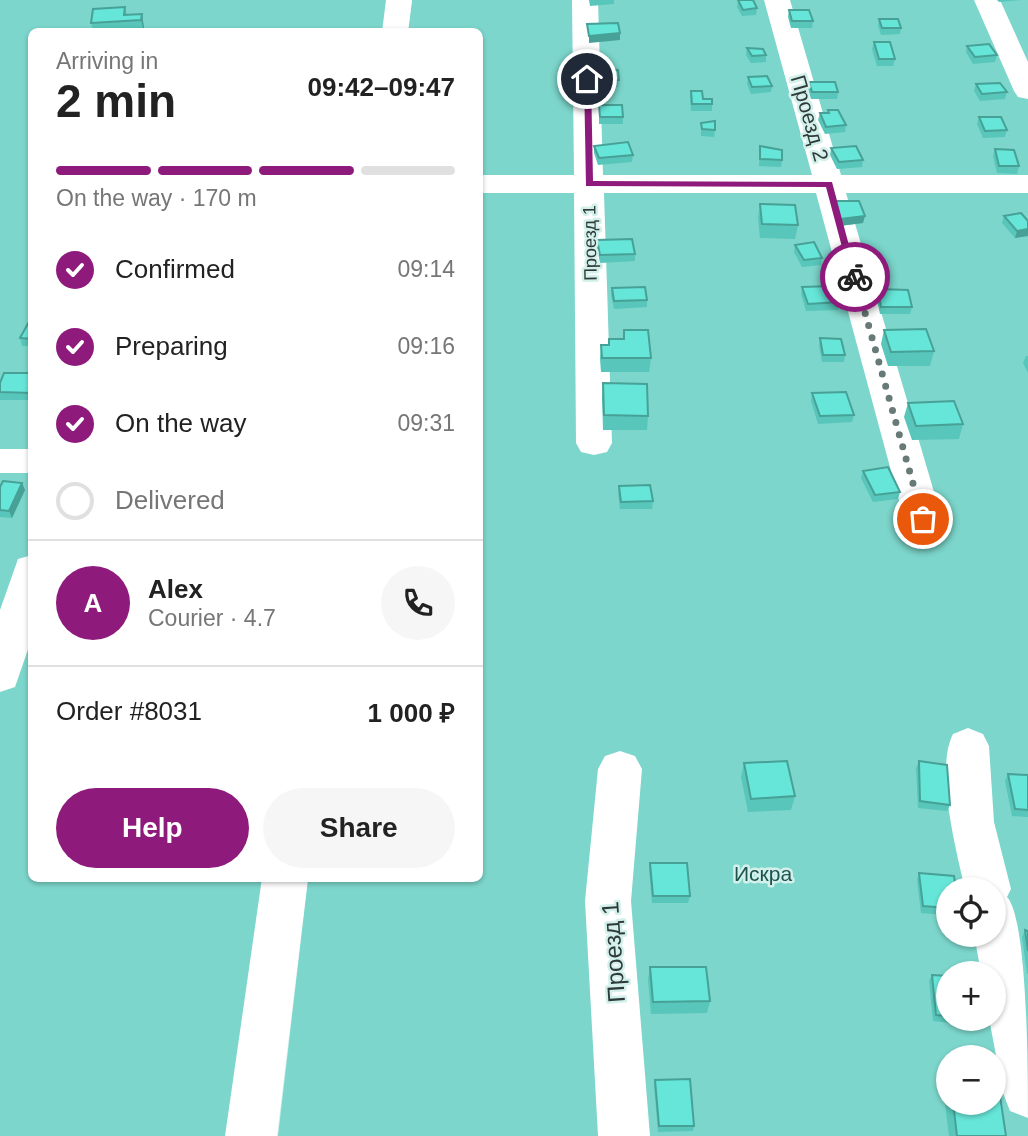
<!DOCTYPE html>
<meta charset="utf-8">
<style>
:root{--surface:#fff;--page:#f6f6f6;--text:#222;--muted:#767676;--line:#e0e0e0;--accent:#8e1b7c}
body{margin:0;font-family:Arial,sans-serif;background:var(--page);color:var(--text);height:100vh;display:flex;flex-direction:column;font-size:26px;white-space:nowrap}
*{box-sizing:border-box;margin:0}
p{font-size:23px;color:var(--muted)}
.icon{flex:none;width:38px;height:38px;fill:none;stroke:currentColor;stroke-width:2;stroke-linecap:round;stroke-linejoin:round}
.map{position:relative;flex:1;overflow:hidden}
.side{position:absolute;left:28px;top:28px;width:455px;height:854px;display:flex;flex-direction:column;background:var(--surface);border-radius:10px;box-shadow:0 2px 5px #0004}
.side>*{flex:none}
.fabs{position:absolute;left:936px;top:877px;display:grid;gap:14px}
.fabs a{display:grid;place-items:center;width:70px;height:70px;border-radius:50%;background:var(--surface);box-shadow:0 2px 5px #0004;font-size:35px}
.pin{position:absolute;display:grid;place-items:center;width:60px;height:60px;color:#fff;margin:-30px;border:4px solid #fff;border-radius:50%;box-shadow:0 2px 7px #0007}
.courier{position:absolute;display:grid;place-items:center;width:70px;height:70px;margin:-35px;border:5px solid #8e1b7c;border-radius:50%;background:#fff;color:#222;box-shadow:0 2px 9px #0007}
.headline em{font-style:normal;font-weight:800}
.headline div{display:flex;flex-direction:column-reverse}
.headline{display:flex;align-items:center;justify-content:space-between;height:119px;padding:0 28px}
h1{font-size:46px;font-weight:800;line-height:52px}
.bar{display:grid;grid-template-columns:repeat(4,1fr);gap:10px 7px;align-content:center;height:84px;padding:0 28px}
.bar i{height:9px;border-radius:5px;background:var(--line)}
.bar .on{background:var(--accent)}
.bar p{grid-column:span 4}
.line{display:flex;align-items:center;gap:18px;padding:0 28px;border-top:2px solid var(--line)}
.line div{flex:1}
.round{display:grid;place-items:center;flex:none;width:74px;height:74px;border-radius:37px;background:var(--page)}
ol{padding:0 28px;list-style:none}
li{display:flex;align-items:center;gap:21px;height:77px}
li p{margin-inline-start:auto}
li .icon{padding:7px;border-radius:50%;background:var(--accent);color:#fff;stroke-width:4}
li:last-child{color:var(--muted)}
li i{width:38px;height:38px;border:4px solid var(--line);border-radius:50%}
.action{display:flex;gap:14px;margin-top:auto;padding:14px 28px}
.action a{flex:1;height:80px;border-radius:42px;background:var(--accent);color:#fff;font-size:28px;font-weight:800;line-height:80px;text-align:center}
.action a+a{background:var(--page);color:var(--text)}
.map>svg:first-child{display:block}
</style>
<div class="map">
<svg width="1028" height="1136" viewBox="0 0 1028 1136">
<rect width="100%" height="100%" fill="#d3f0eb"/>
<!-- green -->
<path fill="#7cd6cb" fill-rule="evenodd" d="M0 0H388L383 31 32 32V878L264 879 227 1136H0Z
M412 0H1028V1136H278L308 879 480 878V32L408 31ZM948 889H994V934H948ZM948 973H994V1018H948ZM948 1057H994V1102H948Z"/>
<g fill="none" stroke-linecap="round" stroke-linejoin="round">
<!-- minor -->
<path fill="#fff" fill-rule="evenodd" d="M386 0H412L408 32H382Z
M572 0H598L603 175H812L764 0H790L841 175H1028V193H846L942 519 936 529 923 532 910 529 904 519 816 193H604L612 443 607 452 594 455 581 452 576 443 574 193H480V175H574Z
M974 0H1000L1028 62V99L1018 97 1014 91Z
M0 449H32V473H0Z
M32 555V638L15 687 0 692V610L18 559Z
M968 728 983 734 989 746 994 822 1011 889 1007 897C1028 919 1028 1078 1028 1118L1010 1111 1003 1093 989 1018H994V973H981L974 934H994V889H965C956 850 935 769 953 734Z
M620 751 635 756 642 769 631 901 650 1136H598L585 901 598 769 605 756Z
M262 878H308L277 1136H225Z"/>
</g>
<!-- wall -->
<path fill="#58c6ba" d="M589 0H614V4L590 6Z
M738 0 757 8 756 15 742 16 737 7Z
M997 0H1022L999 2Z
M125 7 127 15 142 14 144 32H93L91 23Z
M789 10 813 21 812 28H791L788 17Z
M879 19 901 28 900 34 881 35 878 26Z
M874 42 895 59 893 66H877L872 49Z
M967 46 997 55 995 62 973 64 966 52Z
M747 48 766 55V62L751 63 746 55Z
M596 69 619 80 618 87H596Z
M748 77 772 86 771 92 751 94 747 84Z
M809 82 838 92 837 99H811L808 89Z
M976 84 1007 92 1005 99 980 101 974 91Z
M691 91 712 104V111H691L690 98Z
M599 105 623 117V124H599Z
M828 110 846 125 845 132 825 134 818 120 820 113H828Z
M979 117 1007 130 1005 137 983 138 977 124Z
M701 123 715 130 714 137 701 136Z
M594 146 633 155 632 162 598 165 594 153Z
M760 146 782 160 781 167 759 166Z
M831 148 863 160 862 167 837 169 830 155Z
M995 149 1019 166 1017 174 997 173 993 156Z
M834 201 863 223 839 226 833 208Z
M760 204 798 225 795 239 760 238 758 218Z
M1004 216 1028 221V236L1015 238 1002 223Z
M597 240 635 254V261L600 263 597 248Z
M795 245 822 258 821 265 802 267 794 252Z
M851 246 876 271 856 274 846 257 847 250 850 249Z
M802 287 839 302 838 310 806 311 801 294Z
M612 288 647 300V307L614 309 611 295Z
M878 289 912 307 910 314H880L876 296Z
M32 320V346H22L20 338Z
M624 330 651 358 649 372H601L600 359 601 345H609V339H623Z
M884 330 934 351 930 366H888L881 344Z
M820 338 845 355 844 362H822L819 346Z
M1026 356H1028V373L1023 363Z
M32 373V400H0V383Z
M603 383 648 416 647 430H603L602 397Z
M812 393 854 415 852 422 818 424 811 401Z
M908 403 963 424 959 439 912 440 904 417Z
M863 471 900 492 898 499 873 502 861 478Z
M22 483 25 490 12 518 0 517V487Z
M619 486 653 501 652 509H620L618 493Z
M919 761 950 805 947 811 918 808 916 768Z
M744 763 795 796 791 810 748 812 741 777Z
M1008 774 1028 775V817L1012 816 1005 781Z
M650 863 690 896 688 903H652L649 869Z
M919 873 948 889V915L921 913 917 880Z
M1025 930 1028 931V974L1027 973 1022 937Z
M650 967 710 1001 707 1013 651 1014 648 979Z
M932 975 948 976V1018H972L969 1025 933 1021 929 981Z
M655 1080 694 1126 693 1131 658 1132 654 1085Z
M948 1098V1102H994L1006 1136H949L945 1104Z"/>
<!-- shaded-wall -->
<path fill="#47a197" d="M142 14 144 27V32L141 20Z
M620 33V40L589 43V36Z
M865 216 863 223 839 226 840 219Z
M1028 229V236L1015 238 1017 231Z
M877 263 876 271 856 274 858 266Z
M22 483 25 490 12 518 9 511Z"/>
<!-- building -->
<path fill="#66e6d8" stroke="#47a197" stroke-width="2" d="M738 0H753L757 8 743 10Z
M125 7 124 15 142 14 141 20 91 23 93 9Z
M789 10H809L813 21H792Z
M879 19H898L901 28H882Z
M618 23 620 33 589 36 587 24Z
M874 42H890L895 59H879Z
M989 44 997 55 975 57 967 46Z
M747 48 763 49 766 55 752 56Z
M596 69 618 70 619 80H596Z
M767 76 772 86 752 87 748 77Z
M809 82H835L838 92H812Z
M1000 83 1007 92 982 94 976 84Z
M691 91H702L703 99H712V104H692Z
M599 105H622L623 117H600Z
M828 110H838L846 125 826 127 820 113H829Z
M979 117H1001L1007 130 985 131Z
M715 121V130L702 129 701 123Z
M628 142 633 155 599 158 594 146Z
M760 146 782 150V160L760 159Z
M856 146 863 160 839 162 831 148Z
M995 149 1014 150 1019 166H999Z
M834 201H859L865 216 840 219Z
M760 204 795 205 798 225 762 224Z
M1021 213 1028 221V229L1017 231 1004 216Z
M632 239 635 254 600 255 597 240Z
M814 242 822 258 804 260 795 245Z
M864 244 877 263 858 266 847 250 853 249 851 246Z
M833 286 839 302 808 304 802 287Z
M645 287 647 300 614 301 612 288Z
M878 289 908 290 912 307H881Z
M30 320H32V339L20 338Z
M926 329 934 351 891 352 884 330Z
M624 330H648L651 358H602L601 345H609V339H624Z
M820 338 841 339 845 355H823Z
M4 373H32V393L0 392V383Z
M603 383 647 384 648 416 604 415Z
M846 392 854 415 820 416 812 393Z
M954 401 963 424 916 426 908 403Z
M888 467 900 492 875 495 863 471Z
M3 481 22 483 9 511 0 510V487Z
M650 485 653 501 621 502 619 486Z
M787 761 795 796 751 799 744 763Z
M919 761 947 765 950 805 920 801Z
M1008 774 1028 775V810L1015 809Z
M650 863H687L690 896H653Z
M919 873 954 876 956 889H948V908L923 906Z
M1025 930 1028 931V951Z
M650 967H706L710 1001 653 1002Z
M932 975 948 976V1016L936 1015Z
M690 1079 694 1126H659L655 1080Z
M994 1096H1000L1006 1136H957L953 1102H994Z"/>
<!-- route -->
<path fill="#8e1b7c" d="M584 77 591 79 593 181 832 182 858 279 850 277 826 187 586 186Z"/>
<g fill="none" stroke-linecap="round" stroke-linejoin="round">
<!-- done -->
<path stroke="#687a77" stroke-width="7" stroke-dasharray="0 12.6" d="M855 277 923 519"/>
</g>
<g text-anchor="middle" dominant-baseline="central" stroke-width="5" stroke-linejoin="round" paint-order="stroke">
<!-- far-street labels -->
<g font-size="18" fill="#2f3b39" stroke="#d3f0eb">
<text transform="translate(590 243) rotate(-91)">Проезд 1</text>
</g>
<!-- street labels -->
<g font-size="21" fill="#2f3b39" stroke="#d3f0eb">
<text transform="translate(810 118) rotate(74)">Проезд 2</text>
</g>
<!-- park labels -->
<g font-size="21" fill="#1d544e" stroke="#d3f0eb">
<text x="763" y="873">Искра</text>
</g>
<!-- near-street labels -->
<g font-size="24" fill="#2f3b39" stroke="#d3f0eb">
<text transform="translate(613 952) rotate(-94)">Проезд 1</text>
</g>
</g>
</svg>
<div class="fabs">
<a><svg class="icon" aria-label="locate" viewBox="0 0 24 24"><circle cx="12" cy="12" r="6"/><path d="M12 2v4M12 18v4M2 12h4M18 12h4"/></svg></a>
<a>+</a>
<a>−</a>
</div>
<div class="pin" style="left:923px;top:519px;background:#ea580c"><svg class="icon" aria-label="bag" viewBox="0 0 24 24"><path d="M5 8h14l-1 12H6zM9 8a3 3 0 0 1 6 0"/></svg></div>
<div class="pin" style="left:587px;top:79px;background:#1f2937"><svg class="icon" aria-label="home" viewBox="0 0 24 24"><path d="M3 11l9-7 9 7M6 9v11h12V9"/></svg></div>
<div class="courier" style="left:855px;top:277px"><svg class="icon" aria-label="bike" viewBox="0 0 24 24"><circle cx="6" cy="16" r="4"/><circle cx="18" cy="16" r="4"/><path d="M6 16l4-8h5l3 8M10 8l3 8H6M13 5h3"/></svg></div>
<section class="side">
<div class="headline"><div><h1>2 min</h1><p>Arriving in</p></div><em>09:42–09:47</em></div>
<div class="bar"><i class="on"></i><i class="on"></i><i class="on"></i><i></i><p>On the way · 170 m</p></div>
<ol>
<li><svg class="icon" aria-label="check" viewBox="0 0 24 24"><path d="M5 12l5 5 9-10"/></svg>Confirmed<p>09:14</p></li>
<li><svg class="icon" aria-label="check" viewBox="0 0 24 24"><path d="M5 12l5 5 9-10"/></svg>Preparing<p>09:16</p></li>
<li><svg class="icon" aria-label="check" viewBox="0 0 24 24"><path d="M5 12l5 5 9-10"/></svg>On the way<p>09:31</p></li>
<li><i></i>Delivered</li>
</ol>
<div class="line" style="height:126px"><b class="round" style="background:var(--accent);color:#fff">A</b><div><b>Alex</b><p>Courier · 4.7</p></div><a class="round"><svg class="icon" aria-label="phone" viewBox="0 0 24 24"><path d="M5 4h4l2 5-3 2q2 4 5 5l2-3 5 2v4C11 20 4 13 5 4z"/></svg></a></div>
<div class="line" style="height:91px"><div>Order #8031</div><b>1 000 ₽</b></div>
<div class="action"><a>Help</a><a>Share</a></div>
</section>
</div>
